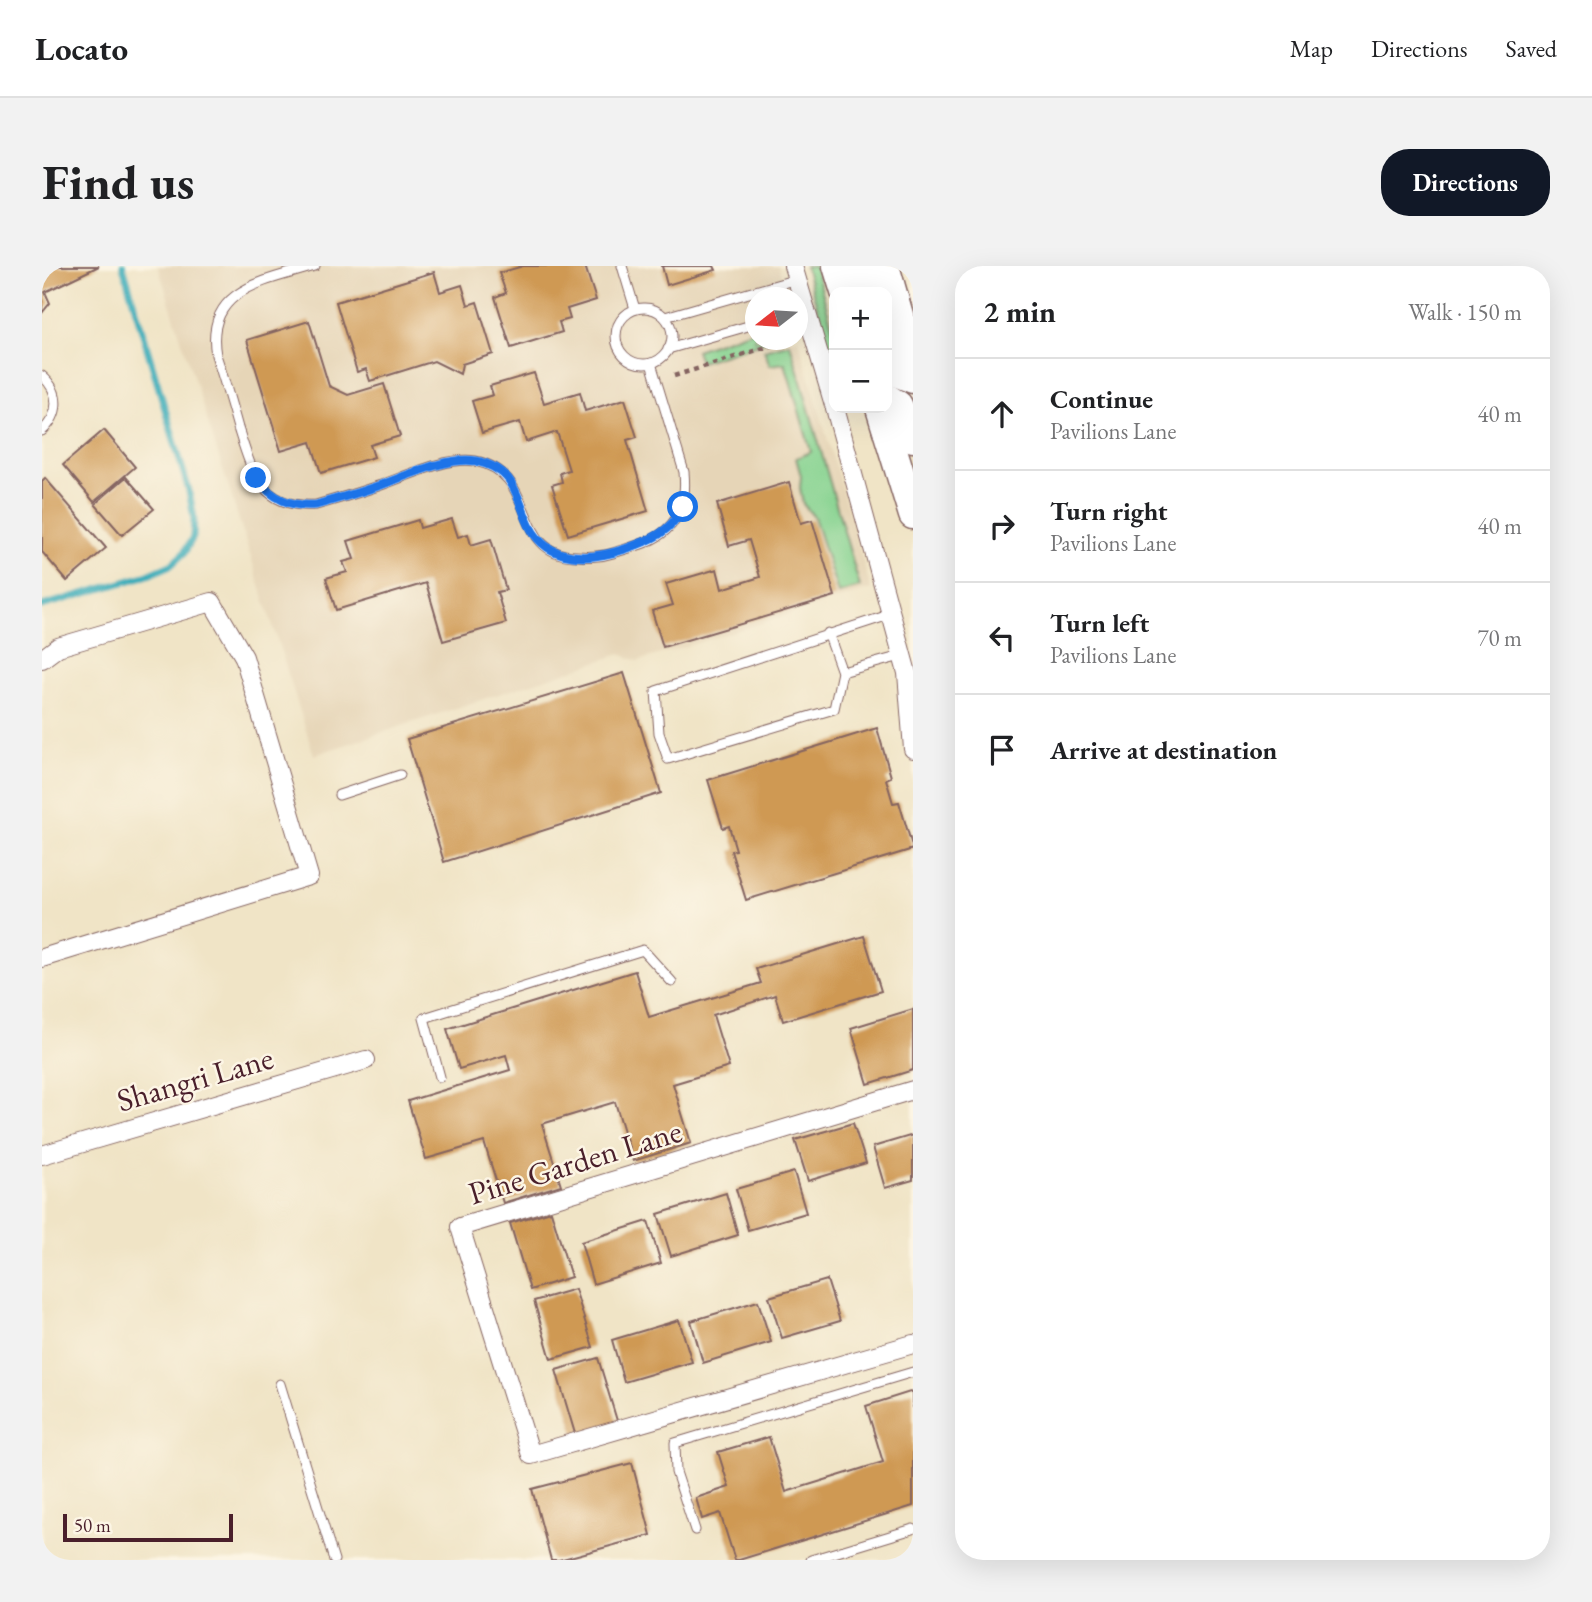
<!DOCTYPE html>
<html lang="en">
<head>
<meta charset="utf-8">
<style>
  :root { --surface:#fff; --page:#f2f2f2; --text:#202124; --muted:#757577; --line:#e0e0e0; --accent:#111827 }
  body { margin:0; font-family:"EB Garamond",serif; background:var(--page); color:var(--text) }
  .controls { position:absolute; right:21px; top:21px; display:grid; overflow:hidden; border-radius:14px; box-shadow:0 7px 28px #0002 }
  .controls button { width:63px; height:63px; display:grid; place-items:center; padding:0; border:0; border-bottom:2px solid var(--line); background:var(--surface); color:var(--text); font:35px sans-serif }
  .compass { position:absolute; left:703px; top:21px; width:63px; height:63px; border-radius:50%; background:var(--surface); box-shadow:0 7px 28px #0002; rotate:253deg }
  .scale { position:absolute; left:21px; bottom:18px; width:170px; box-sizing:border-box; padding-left:7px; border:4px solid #4a1f2b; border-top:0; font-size:19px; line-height:24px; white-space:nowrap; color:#4a1f2b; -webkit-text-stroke:5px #fcf5e5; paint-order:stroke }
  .stop { position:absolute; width:21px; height:21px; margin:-16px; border:5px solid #1a73e8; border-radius:50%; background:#fff }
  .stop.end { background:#1a73e8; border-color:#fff; box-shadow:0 2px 7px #0008 }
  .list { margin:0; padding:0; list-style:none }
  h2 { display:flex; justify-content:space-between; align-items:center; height:91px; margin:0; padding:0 28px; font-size:30px }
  h2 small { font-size:23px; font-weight:400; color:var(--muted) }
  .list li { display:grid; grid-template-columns:46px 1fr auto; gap:21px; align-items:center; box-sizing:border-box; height:112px; padding:0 28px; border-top:2px solid var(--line) }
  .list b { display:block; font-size:26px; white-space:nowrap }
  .list p { margin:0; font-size:23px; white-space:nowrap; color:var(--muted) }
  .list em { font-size:23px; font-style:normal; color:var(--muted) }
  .icon { flex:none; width:38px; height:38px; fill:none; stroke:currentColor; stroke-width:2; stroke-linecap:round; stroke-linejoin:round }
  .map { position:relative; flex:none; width:871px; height:1294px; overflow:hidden; border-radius:28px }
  header { display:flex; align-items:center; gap:42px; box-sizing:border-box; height:98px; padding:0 35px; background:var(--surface); border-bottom:2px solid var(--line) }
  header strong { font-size:33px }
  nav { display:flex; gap:38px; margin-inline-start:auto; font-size:24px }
  .intro { display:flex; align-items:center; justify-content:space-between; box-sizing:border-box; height:168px; padding:0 42px }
  h1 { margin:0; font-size:49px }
  .button { padding:18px 32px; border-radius:28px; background:var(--accent); color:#fff; font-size:24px; font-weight:700 }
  main { display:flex; gap:42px; padding:0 42px }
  aside { flex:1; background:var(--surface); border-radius:28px; box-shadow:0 7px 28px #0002 }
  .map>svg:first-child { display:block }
  .built { fill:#e6d5b7 }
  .green { fill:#87d391; stroke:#68795e; stroke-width:2 }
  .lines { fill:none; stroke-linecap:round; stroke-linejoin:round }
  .stream { stroke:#3dadba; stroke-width:7 }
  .building { fill:#cf9952 }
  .lane-casing { stroke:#846461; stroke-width:11 }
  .street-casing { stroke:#846461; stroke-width:20 }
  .primary-casing { stroke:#846461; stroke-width:31 }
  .path { stroke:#846461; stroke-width:4.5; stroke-dasharray:5 5; stroke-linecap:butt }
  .lane { stroke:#fff; stroke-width:9 }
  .street { stroke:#fff; stroke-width:18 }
  .primary { stroke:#fff; stroke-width:28 }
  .route { stroke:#1a73e8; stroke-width:9 }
  .labels { text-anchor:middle; stroke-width:5; stroke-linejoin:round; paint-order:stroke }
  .street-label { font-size:32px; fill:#4a1f2b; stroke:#fcf5e5 }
</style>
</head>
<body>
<header>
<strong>Locato</strong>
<nav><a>Map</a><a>Directions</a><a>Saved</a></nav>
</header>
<div class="intro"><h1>Find us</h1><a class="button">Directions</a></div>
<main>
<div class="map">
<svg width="871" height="1294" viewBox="0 0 871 1294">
  <rect width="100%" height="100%" fill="#fcf5e5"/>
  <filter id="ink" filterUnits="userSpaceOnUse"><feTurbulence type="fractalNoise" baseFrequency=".0143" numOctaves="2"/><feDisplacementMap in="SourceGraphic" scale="14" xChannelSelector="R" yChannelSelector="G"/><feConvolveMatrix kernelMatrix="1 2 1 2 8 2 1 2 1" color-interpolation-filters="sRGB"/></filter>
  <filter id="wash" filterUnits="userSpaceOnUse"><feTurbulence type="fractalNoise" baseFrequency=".00686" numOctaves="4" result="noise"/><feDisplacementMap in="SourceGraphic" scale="28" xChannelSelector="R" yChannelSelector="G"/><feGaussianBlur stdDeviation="1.57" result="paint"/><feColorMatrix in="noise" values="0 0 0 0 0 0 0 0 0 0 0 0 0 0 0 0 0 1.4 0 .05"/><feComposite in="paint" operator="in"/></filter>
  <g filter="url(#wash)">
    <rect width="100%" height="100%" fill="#f0e4c6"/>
    <polygon class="built" points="116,0 736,0 745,31 713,32 713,74 755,74 756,71 829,323 596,395 578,388 272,489"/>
    <g class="green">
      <polygon points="763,0 773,0 792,67 792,99"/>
      <polygon points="713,64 713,74 729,74 658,96 654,84"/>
      <polygon points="748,77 818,321 796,327 772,251 761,238 758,222 759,210 754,192 769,186 743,97 728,99 722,84"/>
    </g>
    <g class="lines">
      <polyline class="stream" points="0,340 106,309 129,299 142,287 151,271 152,252 147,225 81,0"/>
    </g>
    <g id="blocks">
      <g class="building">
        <polygon points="0,0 57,0 3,26 8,37 0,47"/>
        <polygon points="481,0 543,0 554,34 525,43 528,53 517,56 520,66 469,82 453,31 464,27 457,7"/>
        <polygon points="620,0 672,0 674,4 625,19"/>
        <polygon points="392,6 398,26 420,19 426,39 435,36 451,88 420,98 418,108 392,95 328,115 324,103 315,106 294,36"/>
        <polygon points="267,55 287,120 306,129 342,118 358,170 328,179 332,191 279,207 269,176 239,185 205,74"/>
        <polygon points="492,107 502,137 538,126 543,145 583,133 595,171 585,174 606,245 526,269 510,219 520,216 518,207 527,204 515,166 484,176 478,156 440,167 430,135 451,129 448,120"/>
        <polygon points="62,164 93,201 52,236 21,199"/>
        <polygon points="84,211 112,243 80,269 53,238"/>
        <polygon points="3,212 64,282 25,315 0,286 0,215"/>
        <polygon points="747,216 759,257 770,254 793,330 621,381 610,345 631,339 624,318 675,303 680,323 718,311 707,274 687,280 675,238"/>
        <polygon points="410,253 416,271 426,268 429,279 449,273 464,324 455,326 464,357 401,375 384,317 294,344 284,312 305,306 301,296 312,293 306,275 376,254 378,262"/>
        <polygon points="582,407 619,527 402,596 365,473"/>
        <polygon points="835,462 849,511 844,513 851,537 857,536 871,583 704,634 689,585 694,584 687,560 681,562 666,514"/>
        <polygon points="822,670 839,725 741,755 733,729 671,749 687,801 631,818 649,877 591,895 573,836 500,858 519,919 461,937 442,876 384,893 366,835 468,804 464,789 417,803 405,763 593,705 607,751 719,717 714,703"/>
        <polygon points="871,743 871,804 826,818 809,762"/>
        <polygon points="811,857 824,897 766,915 753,874"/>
        <polygon points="871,869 871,914 843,922 831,881"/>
        <polygon points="752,906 764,947 706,964 694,923"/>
        <polygon points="684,927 696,969 629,990 616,948"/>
        <polygon points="509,945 529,1011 488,1024 468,957"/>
        <polygon points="606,955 619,997 551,1018 539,976"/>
        <polygon points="785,1014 798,1055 740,1072 727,1031"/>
        <polygon points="533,1023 551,1081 509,1093 492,1035"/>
        <polygon points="716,1035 729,1076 661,1097 649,1055"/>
        <polygon points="637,1054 650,1096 582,1116 570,1074"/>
        <polygon points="556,1092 576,1158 534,1171 514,1104"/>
        <polygon points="871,1125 871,1240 697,1294 693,1294 678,1247 660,1253 654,1232 687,1221 676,1186 727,1171 744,1226 841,1196 824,1140"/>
        <polygon points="590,1197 609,1269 517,1294 509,1294 490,1223"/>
      </g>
    </g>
  </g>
  <g filter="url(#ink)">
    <use href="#blocks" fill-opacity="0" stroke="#846461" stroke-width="2"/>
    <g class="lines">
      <defs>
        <g id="lane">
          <path d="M273,0c-49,15 -111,22 -99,89 8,24 15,48 22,73 14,44 23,81 78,77 21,-6 42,-12 62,-19 27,-9 69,-30 97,-25 65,12 35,94 101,95 14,1 24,1 37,-3 18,-6 39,-10 53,-23 18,-16 20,-36 18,-58l-33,-109"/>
          <polyline points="580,0 593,43"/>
          <circle cx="602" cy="70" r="28"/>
          <polyline points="623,51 755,13"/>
          <polyline points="626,83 713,58"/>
          <path d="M0,110c19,16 18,39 0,55"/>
          <polyline points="786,367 800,406 792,443 626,493 617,467 614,425 850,348"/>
          <polyline points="800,406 859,390"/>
          <polyline points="297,529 358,509"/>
          <polyline points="398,811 382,752 601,684 630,716"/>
          <polyline points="238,1118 292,1294"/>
          <polyline points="653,1264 634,1206 633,1177 871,1106"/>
          <polyline points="769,1294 871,1263"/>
        </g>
        <g id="street">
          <polyline points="751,0 792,139"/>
          <polyline points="793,142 865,407 871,483"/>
          <polyline points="0,393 16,381 170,336 202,391 267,610 0,692"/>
          <polyline points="871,824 418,961 489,1189 871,1078"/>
          <polyline points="0,889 324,794"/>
        </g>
        <g id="primary">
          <polyline points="795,0 803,26"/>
          <polyline points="815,0 824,26"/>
          <polyline points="843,0 871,98"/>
          <polyline points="845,94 851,105 871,113"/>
          <polyline points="845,132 856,139 871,172"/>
          <polyline points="838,142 871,249"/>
        </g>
      </defs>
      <use href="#lane" class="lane-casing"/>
      <use href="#street" class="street-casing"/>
      <use href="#primary" class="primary-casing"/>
      <polyline class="path" points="632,110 747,74"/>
      <use href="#lane" class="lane"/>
      <use href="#street" class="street"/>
      <use href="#primary" class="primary"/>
    </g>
  </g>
  <g class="lines" filter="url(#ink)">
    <path class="route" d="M214,212c17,21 34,29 60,27 21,-6 42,-12 62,-19 27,-9 69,-30 98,-25 42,9 39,36 54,66 19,37 62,33 95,22 26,-9 45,-16 58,-42"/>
  </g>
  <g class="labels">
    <g class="street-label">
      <text transform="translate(153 813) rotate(-16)" y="11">Shangri Lane</text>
      <text transform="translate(533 896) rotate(-17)" y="11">Pine Garden Lane</text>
    </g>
  </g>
</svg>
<div class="controls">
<button>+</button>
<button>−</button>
</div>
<svg class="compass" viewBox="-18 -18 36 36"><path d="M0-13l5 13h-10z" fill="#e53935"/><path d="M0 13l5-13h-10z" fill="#757577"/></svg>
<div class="scale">50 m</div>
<div class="stop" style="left:641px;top:241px"></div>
<div class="stop end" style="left:214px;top:212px"></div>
</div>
<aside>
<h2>2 min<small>Walk · 150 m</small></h2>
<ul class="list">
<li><svg class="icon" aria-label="ahead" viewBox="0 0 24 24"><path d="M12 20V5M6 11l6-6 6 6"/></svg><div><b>Continue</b><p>Pavilions Lane</p></div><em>40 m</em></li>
<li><svg class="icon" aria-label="right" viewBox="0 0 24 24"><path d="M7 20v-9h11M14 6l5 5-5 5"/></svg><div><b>Turn right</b><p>Pavilions Lane</p></div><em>40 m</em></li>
<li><svg class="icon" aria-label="left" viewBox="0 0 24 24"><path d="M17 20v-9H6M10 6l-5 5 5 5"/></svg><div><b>Turn left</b><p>Pavilions Lane</p></div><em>70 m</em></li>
<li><svg class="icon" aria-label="arrive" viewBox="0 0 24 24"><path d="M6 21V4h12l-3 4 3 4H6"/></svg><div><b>Arrive at destination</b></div></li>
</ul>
</aside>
</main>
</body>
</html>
